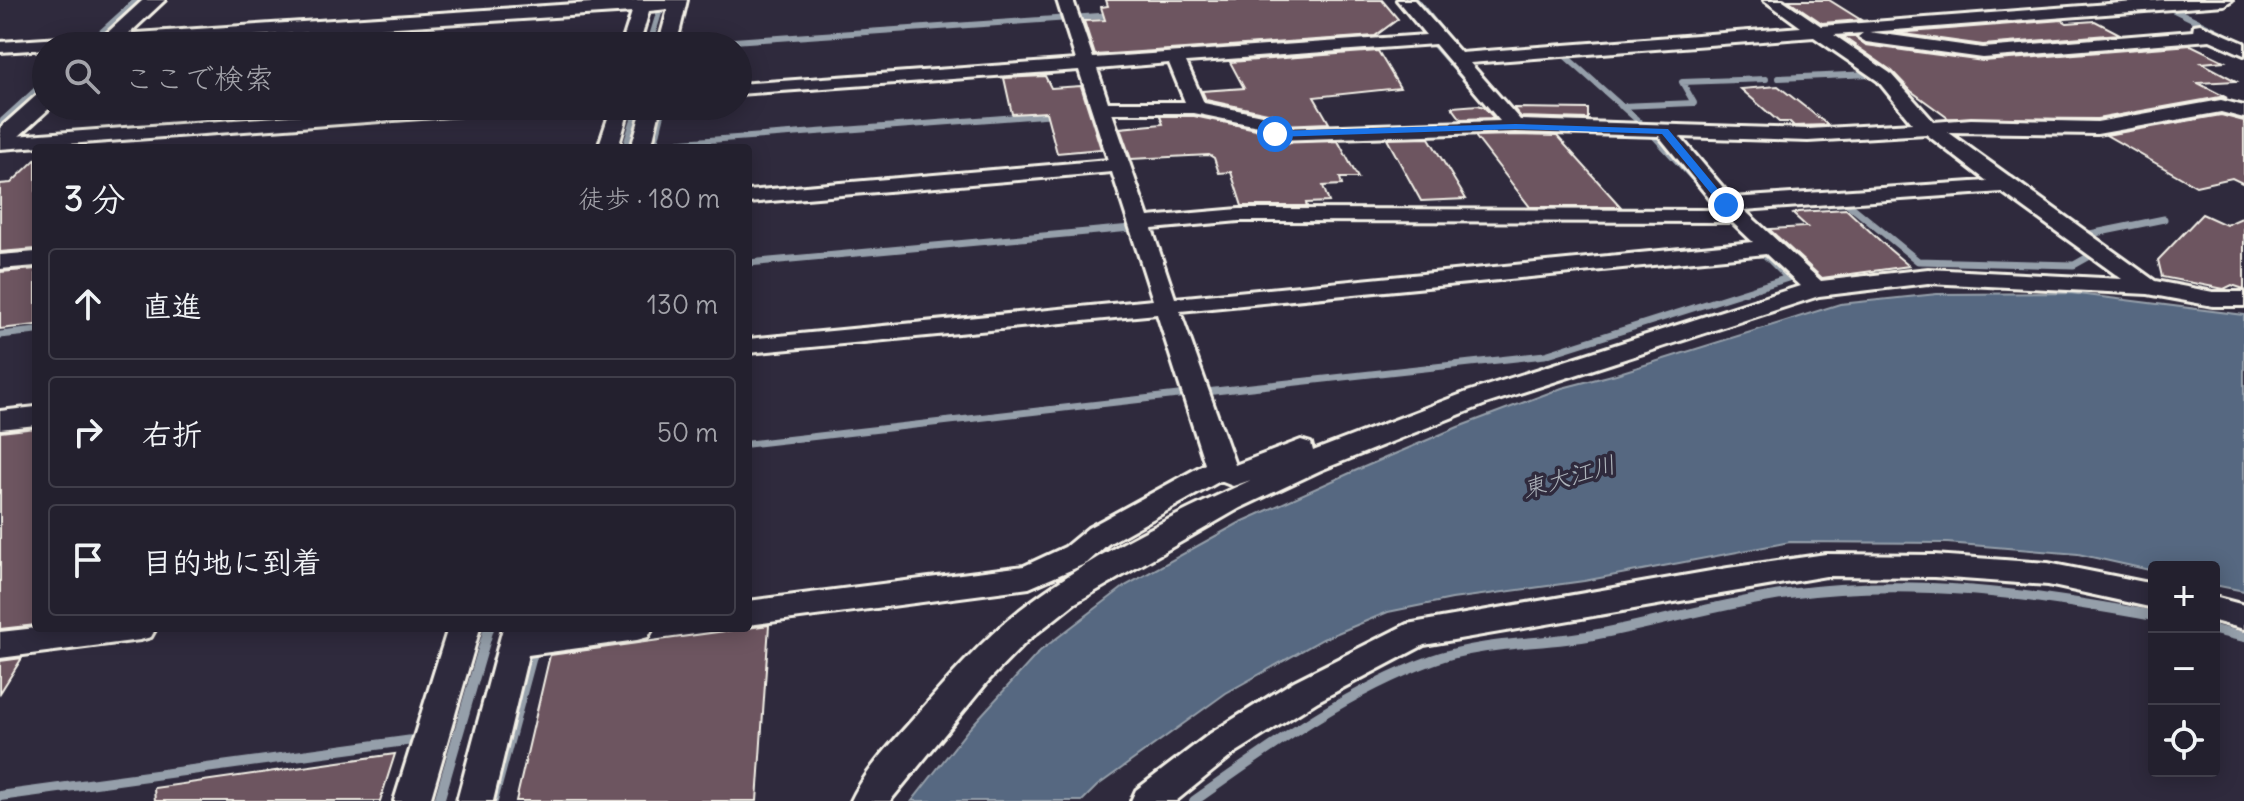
<!DOCTYPE html>
<html lang="ja">
<head>
<meta charset="utf-8">
<style>
  :root { --surface:#23202e; --page:#2b2836; --text:#f1f3f6; --muted:#a3a3aa; --line:#403e4a }
  body { margin:0; font-family:Delius,"Klee One",sans-serif; background:var(--page); color:var(--text) }
  .controls { position:absolute; right:24px; bottom:24px; display:grid; overflow:hidden; border-radius:8px; box-shadow:0 4px 20px #0003 }
  .controls button { width:72px; height:72px; display:grid; place-items:center; padding:0; border:0; border-bottom:2px solid var(--line); background:var(--surface); color:var(--text); font:40px sans-serif }
  .stop { position:absolute; width:24px; height:24px; margin:-18px; border:6px solid #1a73e8; border-radius:50%; background:#fff }
  .stop.end { background:#1a73e8; border-color:#fff; box-shadow:0 2px 8px #0008 }
  .list { margin:0; padding:0; list-style:none }
  h2 { display:flex; justify-content:space-between; align-items:center; height:104px; margin:0; padding:0 32px; font-size:34px }
  h2 small { font-size:26px; font-weight:400; color:var(--muted) }
  .list li { display:grid; grid-template-columns:52px 1fr auto; gap:24px; align-items:center; box-sizing:border-box; height:112px; margin:0 16px 16px; padding:0 16px; border:2px solid var(--line); border-radius:8px }
  .list b { display:block; font-size:30px; white-space:nowrap }
  .list em { font-size:26px; font-style:normal; color:var(--muted) }
  .icon { flex:none; width:44px; height:44px; fill:none; stroke:currentColor; stroke-width:2; stroke-linecap:round; stroke-linejoin:round }
  .map { position:relative; flex:none; width:2244px; height:801px; overflow:hidden }
  .search { position:absolute; background:var(--surface); box-shadow:0 4px 20px #0003; left:32px; top:32px; width:720px; height:88px; display:flex; align-items:center; gap:20px; box-sizing:border-box; padding:0 28px; border-radius:44px; color:var(--muted); font-size:30px }
  .panel { position:absolute; background:var(--surface); box-shadow:0 4px 20px #0003; left:32px; top:144px; width:720px; height:488px; border-radius:8px }
  .map>svg:first-child { display:block }
  .water { fill:#566881; stroke:#959faa; stroke-width:2 }
  .lines { fill:none; stroke-linecap:round; stroke-linejoin:round }
  .stream-far2 { stroke:#959faa; stroke-width:6 }
  .stream-far1 { stroke:#959faa; stroke-width:7 }
  .stream { stroke:#959faa; stroke-width:10 }
  .building { fill:#6d5560; stroke:#f4f1e8; stroke-width:2 }
  .minor-casing { stroke:#f4f1e8; stroke-width:6 }
  .tertiary-casing { stroke:#f4f1e8; stroke-width:6 }
  .minor { fill:#2f2a3d; fill-rule:evenodd }
  .tertiary { fill:#2f2a3d; fill-rule:evenodd }
  .route { fill:#1a73e8 }
  .labels { text-anchor:middle; stroke-width:7; stroke-linejoin:round; paint-order:stroke }
  .water-label { font-size:24px; font-style:italic; fill:#adb3ba; stroke:#2f2a3d }
</style>
</head>
<body>
<div class="map">
<svg width="2244" height="801" viewBox="0 0 2244 801">
  <rect width="100%" height="100%" fill="#2f2a3d"/>
  <filter id="ink" filterUnits="userSpaceOnUse"><feTurbulence type="fractalNoise" baseFrequency=".0125" numOctaves="2"/><feDisplacementMap in="SourceGraphic" scale="16" xChannelSelector="R" yChannelSelector="G"/><feConvolveMatrix kernelMatrix="1 2 1 2 8 2 1 2 1" color-interpolation-filters="sRGB"/></filter>
  <g filter="url(#ink)">
    <polygon class="water" points="2070,293 2244,315 2244,591 2214,585 2214,567 2154,567 2154,571 2078,554 1947,543 1790,542 1584,581 1452,599 1388,612 1323,639 1226,693 1097,786 1082,801 912,801 967,731 1040,651 1125,586 1239,523 1350,473 1458,427 1562,388 1616,374 1840,304 1937,294"/>
    <g class="lines">
      <g class="stream-far2">
        <polyline points="1416,0 1457,50"/>
        <polyline points="2168,7 2244,44"/>
        <polyline points="94,39 137,0"/>
        <polyline points="1426,43 1432,42 1467,82"/>
        <polyline points="676,45 1114,15"/>
        <polyline points="649,46 663,0"/>
        <polyline points="1556,55 1563,54 1644,126"/>
        <polyline points="1779,78 1871,74"/>
        <polyline points="1621,106 1694,103 1682,82 1766,79"/>
        <polyline points="0,123 46,81"/>
        <polyline points="1653,135 1700,186"/>
        <polyline points="655,144 1056,114"/>
        <polyline points="654,147 664,106"/>
        <polyline points="625,148 638,106"/>
      </g>
      <g class="stream-far1">
        <polyline points="1825,204 1847,203 1918,261 2074,265 2090,256 2079,247"/>
        <polyline points="2085,235 2164,219"/>
        <polyline points="0,254 36,251"/>
        <polyline points="748,263 1131,228"/>
        <polyline points="0,335 36,331"/>
        <polyline points="1206,392 1545,355 1788,278 1763,253"/>
        <polyline points="748,444 1187,394"/>
      </g>
      <g class="stream">
        <polyline points="2214,630 2244,637"/>
        <polyline points="0,796 420,739"/>
        <polyline points="439,801 489,628"/>
        <polyline points="493,801 534,649"/>
        <path d="M1194,801c75,-53 151,-109 238,-141 52,-19 108,-15 161,-25 65,-12 129,-32 195,-41 123,-17 245,0 366,22"/>
      </g>
    </g>
    <g class="building">
      <polygon points="1106,0 1382,0 1398,19 1375,36 1095,55 1084,21 1105,20 1101,7 1108,6"/>
      <polygon points="1788,0 1829,0 1861,20 1822,23"/>
      <polygon points="2062,20 2067,23 2095,21 2120,34 1983,45 1897,33"/>
      <polygon points="1843,37 1855,37 1866,45 1983,61 2191,45 2224,61 2202,63 2236,81 2198,83 2227,98 2220,97 2097,119 1948,118 1911,91 1892,71"/>
      <polygon points="1378,51 1400,88 1314,97 1329,123 1281,125 1272,114 1206,100 1202,91 1244,88 1230,62"/>
      <polygon points="1045,76 1051,88 1081,86 1101,149 1057,153 1046,112 1012,114 1004,78"/>
      <polygon points="1778,86 1828,125 1794,126 1790,122 1779,122 1741,89"/>
      <polygon points="1478,105 1484,107 1494,118 1461,119 1452,107"/>
      <polygon points="1513,108 1588,109 1588,119 1521,117"/>
      <polygon points="2221,115 2244,121 2244,184 2232,178 2196,186 2106,135"/>
      <polygon points="1160,116 1194,116 1256,129 1266,140 1274,143 1338,141 1358,178 1340,178 1342,185 1323,186 1329,202 1306,203 1307,206 1242,206 1231,172 1219,173 1214,158 1209,155 1131,159 1120,128 1163,124"/>
      <polygon points="1515,135 1557,136 1621,207 1530,207 1475,136"/>
      <polygon points="1429,138 1466,199 1421,201 1387,139"/>
      <polygon points="36,159 36,249 0,252 0,184 11,183"/>
      <polygon points="1846,209 1889,249 1909,266 1822,278 1769,229 1807,227 1793,214 1798,212"/>
      <polygon points="2202,214 2226,225 2244,217 2244,289 2232,285 2224,289 2162,277 2158,260"/>
      <polygon points="36,269 36,325 0,329 0,272"/>
      <polygon points="36,428 36,625 0,629 0,432"/>
      <polygon points="769,625 757,801 516,801 550,655"/>
      <polygon points="22,658 0,693 0,661"/>
      <polygon points="395,754 380,801 155,801 154,788"/>
    </g>
    <g class="lines">
      <defs>
        <g id="minor">
          <polygon points="636,0 687,0 676,46 658,46 668,9 649,11 639,46 621,46 632,12 96,46 46,46 46,49 0,52 0,42"/>
          <path d="M1057,0h16l20,58 333,-23 -29,-35h17l47,53 340,-26 -37,-27h19l38,26 340,-26h71l-8,5 -355,27 114,16 210,-17 1,-6 6,-1 44,19v12l-34,-15 -227,18 -117,-16 -8,-5 5,-4 -29,2 56,38 44,49 37,-3 126,3 124,-22 23,6v12l-23,-6 -124,22 -149,-2 207,149 58,11h31v14h-31l-65,-12 -220,-11 -109,13 -333,108 -165,66 -81,38 -165,95 -48,38 -38,39 -99,121h-39c14,-30 41,-58 63,-83 33,-38 67,-77 107,-109 68,-53 152,-93 230,-129l-18,6 -13,-5 -112,63 -21,19 -58,25 -281,37v-24l276,-35 41,-19 23,-19 117,-64 -48,-150 -409,39v-14l405,-39 -41,-128 -364,31v-12l360,-31 -29,-90 -341,24v-10l338,-24zM1814,37l64,44 34,42 -104,6 -288,-9 -50,-57zM1435,44l65,77 -220,7 -9,-11 -67,-14 -18,-41zM1169,63l16,39h-77l-11,-33zM1112,113h82l64,13 10,12 7,2 240,-8 144,4 60,74 -480,-1 -91,8zM1926,134l61,47 -255,17 -52,-61 128,4zM2002,192l120,87 -194,-10 -107,12 -77,-71zM1239,221l493,1 21,20 -578,56 -23,-69zM1766,254l34,32 -333,106 -154,59 -2,-8 -10,-3 -66,25 -55,-154z"/>
          <polygon points="427,106 512,106 503,112 0,149 0,137"/>
          <polygon points="612,106 630,106 618,148 598,148"/>
          <polygon points="643,106 661,106 651,148 631,148"/>
          <polygon points="36,252 36,266 0,269 0,255"/>
          <polygon points="36,407 36,425 0,429 0,411"/>
          <polygon points="1826,554 1934,555 2048,563 2154,584 2154,608 2048,585 1934,577 1826,576 1424,645 1318,701 1235,753 1176,801 1131,801 1136,790 1211,733 1294,681 1407,624 1728,568"/>
          <polygon points="2214,597 2244,605 2244,629 2214,621"/>
          <polygon points="36,628 156,628 151,637 140,640 0,658 0,632"/>
          <polygon points="448,628 480,628 430,801 394,801"/>
          <polygon points="503,628 653,628 648,637 637,640 528,655 493,801 457,801"/>
        </g>
        <g id="tertiary">
          <polygon points="143,0 165,0 116,46 93,46"/>
          <polygon points="46,92 46,106 52,106 8,146 0,148 0,128 38,94"/>
        </g>
      </defs>
      <use href="#minor" class="minor-casing"/>
      <use href="#tertiary" class="tertiary-casing"/>
      <use href="#minor" class="minor"/>
      <use href="#tertiary" class="tertiary"/>
    </g>
  </g>
  <polygon class="route" points="1515,124 1668,129 1731,205 1722,207 1662,134 1515,129 1275,137 1270,134 1275,131"/>
  <g class="labels">
    <g class="water-label">
      <text transform="translate(1569 477) rotate(-16)" y="8">東大江川</text>
    </g>
  </g>
</svg>
<div class="controls">
<button>+</button>
<button>−</button>
<button><svg class="icon" aria-label="locate" viewBox="0 0 24 24"><circle cx="12" cy="12" r="6"/><path d="M12 2v4M12 18v4M2 12h4M18 12h4"/></svg></button>
</div>
<div class="stop" style="left:1275px;top:134px"></div>
<div class="stop end" style="left:1726px;top:205px"></div>
<div class="search"><svg class="icon" aria-label="search" viewBox="0 0 24 24"><circle cx="10" cy="10" r="6"/><path d="M15 15l6 6"/></svg>ここで検索</div>
<section class="panel">
<h2>3 分<small>徒歩 · 180 m</small></h2>
<ul class="list">
<li><svg class="icon" aria-label="ahead" viewBox="0 0 24 24"><path d="M12 20V5M6 11l6-6 6 6"/></svg><div><b>直進</b></div><em>130 m</em></li>
<li><svg class="icon" aria-label="right" viewBox="0 0 24 24"><path d="M7 20v-9h11M14 6l5 5-5 5"/></svg><div><b>右折</b></div><em>50 m</em></li>
<li><svg class="icon" aria-label="arrive" viewBox="0 0 24 24"><path d="M6 21V4h12l-3 4 3 4H6"/></svg><div><b>目的地に到着</b></div></li>
</ul>
</section>
</div>
</body>
</html>
